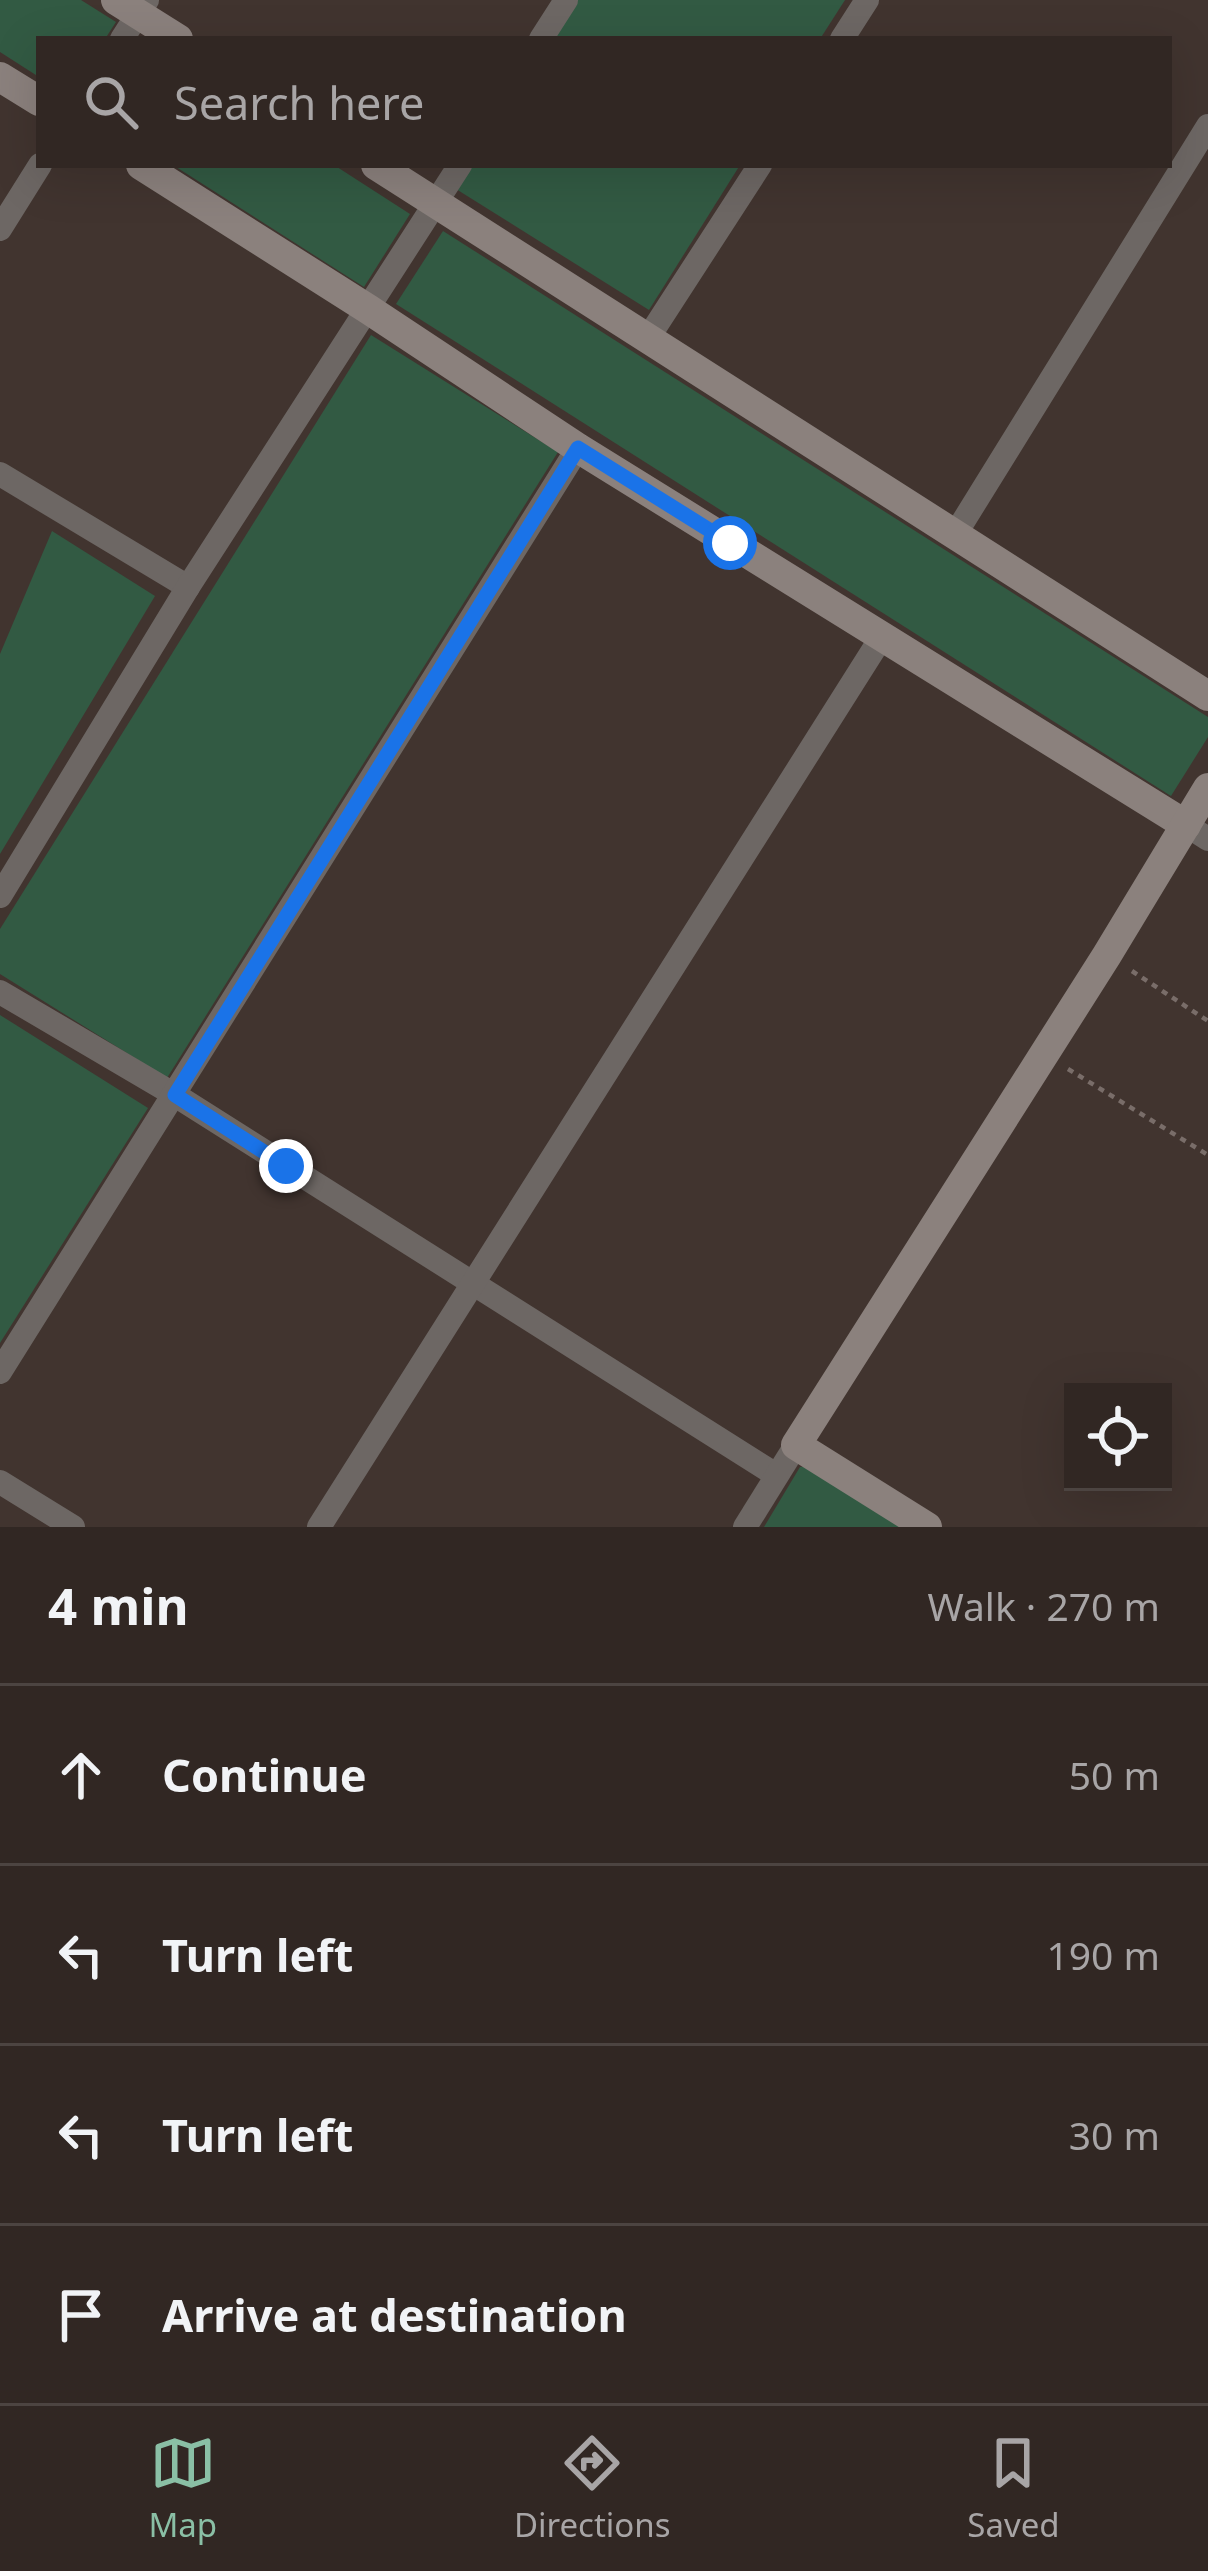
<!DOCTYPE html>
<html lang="en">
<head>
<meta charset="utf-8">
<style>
  :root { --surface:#312723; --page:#392f2b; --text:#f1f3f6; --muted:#a8a5a6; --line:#4c4441; --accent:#8abfa5 }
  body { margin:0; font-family:"Noto Sans",sans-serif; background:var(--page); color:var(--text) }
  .controls { position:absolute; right:36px; bottom:36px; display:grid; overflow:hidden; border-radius:0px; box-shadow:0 12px 48px #0002 }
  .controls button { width:108px; height:108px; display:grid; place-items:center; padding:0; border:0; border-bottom:3px solid var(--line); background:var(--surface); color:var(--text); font:60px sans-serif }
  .stop { position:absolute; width:36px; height:36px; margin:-27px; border:9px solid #1a73e8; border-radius:50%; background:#fff }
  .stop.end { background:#1a73e8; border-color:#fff; box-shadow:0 3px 12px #0008 }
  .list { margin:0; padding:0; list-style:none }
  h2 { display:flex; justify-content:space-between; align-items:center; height:156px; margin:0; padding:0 48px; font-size:51px }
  h2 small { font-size:39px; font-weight:400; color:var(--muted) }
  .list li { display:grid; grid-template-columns:78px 1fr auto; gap:36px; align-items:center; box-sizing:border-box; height:180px; padding:0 48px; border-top:3px solid var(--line) }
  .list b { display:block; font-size:45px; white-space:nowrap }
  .list em { font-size:39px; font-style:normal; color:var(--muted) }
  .icon { flex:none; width:66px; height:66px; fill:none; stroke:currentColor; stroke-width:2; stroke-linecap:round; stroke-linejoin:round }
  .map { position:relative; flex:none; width:1208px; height:1527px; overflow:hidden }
  .search { position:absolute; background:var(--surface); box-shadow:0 12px 48px #0002; left:36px; right:36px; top:36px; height:132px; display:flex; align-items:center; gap:30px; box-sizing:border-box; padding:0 42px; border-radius:0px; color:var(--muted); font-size:45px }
  .sheet { height:876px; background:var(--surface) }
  nav { display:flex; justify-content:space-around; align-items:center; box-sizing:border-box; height:168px; border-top:3px solid var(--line); background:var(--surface); font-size:33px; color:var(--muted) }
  nav a { display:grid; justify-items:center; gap:6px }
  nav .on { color:var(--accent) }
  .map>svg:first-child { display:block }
  .green { fill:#325a43 }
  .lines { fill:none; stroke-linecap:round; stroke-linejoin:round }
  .path { stroke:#796d69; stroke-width:4.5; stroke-dasharray:6 6; stroke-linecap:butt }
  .minor { stroke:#6d6764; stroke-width:24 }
  .secondary { stroke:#8b817d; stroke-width:30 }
  .route { stroke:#1a73e8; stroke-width:15 }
</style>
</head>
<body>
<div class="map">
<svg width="1208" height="1527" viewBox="0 0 1208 1527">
  <rect width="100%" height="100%" fill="#41342f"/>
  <g class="green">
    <polygon points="0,0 81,0 116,22 105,39 39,39 39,77 0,52"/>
    <polygon points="576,0 845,0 820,39 551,39"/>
    <polygon points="173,165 334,165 410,214 364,287"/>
    <polygon points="472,165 740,165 649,310 456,189"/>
    <polygon points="443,231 1208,717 1208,737 1171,796 396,304"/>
    <polygon points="371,335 558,452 167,1078 0,974 0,929"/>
    <polygon points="52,531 155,596 0,854 0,654"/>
    <polygon points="0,1015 148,1108 0,1343"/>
    <polygon points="819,1465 911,1527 764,1527 800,1467"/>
  </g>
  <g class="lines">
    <g class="path">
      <polyline points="1132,971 1208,1021"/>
      <polyline points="1068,1069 1208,1155"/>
    </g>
    <g class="minor">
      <polyline points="122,39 147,0"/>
      <polyline points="541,39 566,0"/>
      <polyline points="842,39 867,0"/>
      <polyline points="0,229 40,165"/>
      <polyline points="648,338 760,165"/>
      <polyline points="0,474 188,587"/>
      <polyline points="956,533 1208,126"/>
      <polyline points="1186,825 1208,839"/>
      <polyline points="0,896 188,587 460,165"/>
      <polyline points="0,992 175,1095 776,1475"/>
      <polyline points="0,1372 578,448"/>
      <polyline points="0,1482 73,1527"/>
      <polyline points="319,1527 881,638"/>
      <polyline points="745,1527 796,1445"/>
    </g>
    <g class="secondary">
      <polyline points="116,0 178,39"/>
      <polyline points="0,77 39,101"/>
      <polyline points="141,165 368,309 578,448 1186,825"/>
      <polyline points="376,165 1208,696"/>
      <polyline points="927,1527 796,1445 1107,955 1208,788"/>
    </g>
  </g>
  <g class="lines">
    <polyline class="route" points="286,1166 175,1095 578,448 730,543"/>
  </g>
</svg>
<div class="controls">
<button><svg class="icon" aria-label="locate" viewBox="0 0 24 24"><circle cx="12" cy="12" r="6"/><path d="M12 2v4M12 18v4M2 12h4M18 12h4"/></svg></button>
</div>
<div class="stop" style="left:730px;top:543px"></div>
<div class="stop end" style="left:286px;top:1166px"></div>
<div class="search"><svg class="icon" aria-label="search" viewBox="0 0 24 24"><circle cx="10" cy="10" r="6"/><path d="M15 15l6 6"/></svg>Search here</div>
</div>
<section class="sheet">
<h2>4 min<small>Walk · 270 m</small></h2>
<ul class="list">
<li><svg class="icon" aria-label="ahead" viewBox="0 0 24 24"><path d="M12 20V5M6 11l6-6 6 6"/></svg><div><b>Continue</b></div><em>50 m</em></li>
<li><svg class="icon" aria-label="left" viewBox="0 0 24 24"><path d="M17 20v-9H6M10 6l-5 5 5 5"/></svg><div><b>Turn left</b></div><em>190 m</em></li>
<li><svg class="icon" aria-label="left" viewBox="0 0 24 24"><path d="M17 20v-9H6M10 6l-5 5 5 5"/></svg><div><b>Turn left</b></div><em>30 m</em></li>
<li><svg class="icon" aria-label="arrive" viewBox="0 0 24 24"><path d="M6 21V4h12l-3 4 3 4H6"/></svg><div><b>Arrive at destination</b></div></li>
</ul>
</section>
<nav>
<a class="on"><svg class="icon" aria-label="map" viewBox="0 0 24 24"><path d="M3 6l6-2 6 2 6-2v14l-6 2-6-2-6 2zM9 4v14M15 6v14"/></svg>Map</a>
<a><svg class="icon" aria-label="directions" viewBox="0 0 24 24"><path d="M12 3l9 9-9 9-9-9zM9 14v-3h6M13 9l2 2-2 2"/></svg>Directions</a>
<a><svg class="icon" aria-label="saved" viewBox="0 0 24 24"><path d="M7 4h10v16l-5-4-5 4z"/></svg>Saved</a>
</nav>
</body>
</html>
